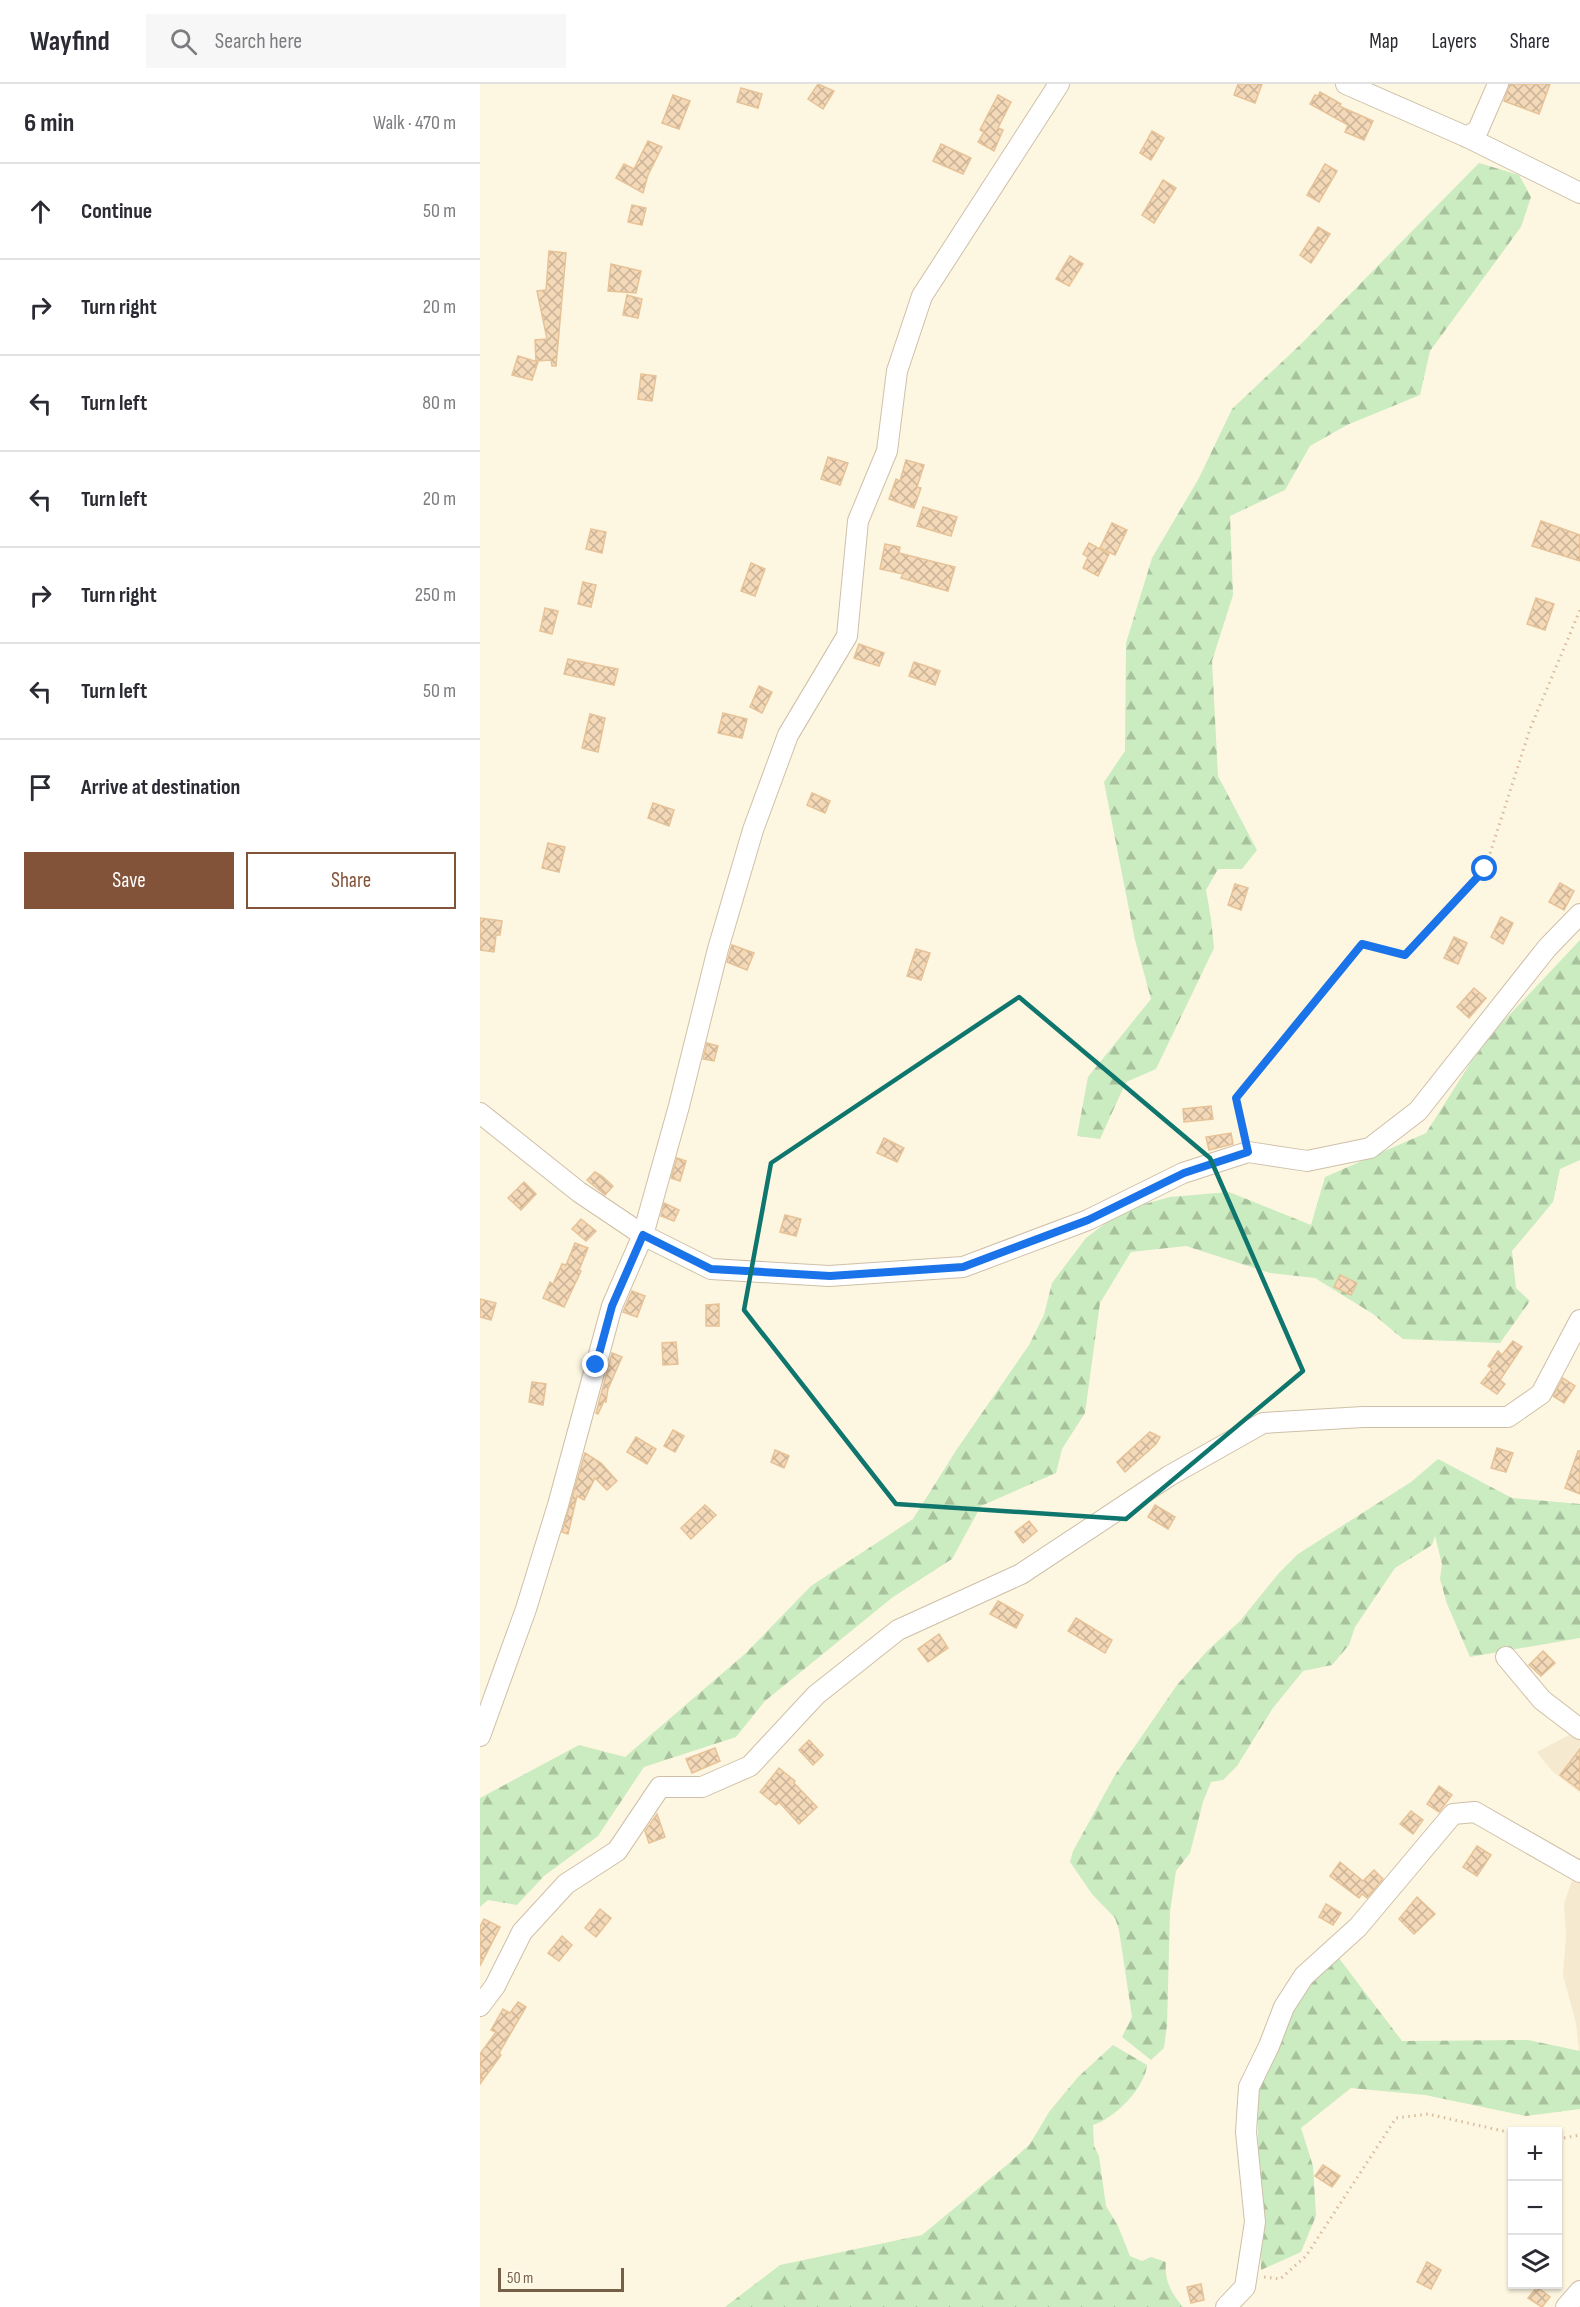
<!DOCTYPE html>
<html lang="en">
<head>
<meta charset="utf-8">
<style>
  :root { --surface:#fff; --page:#f7f7f7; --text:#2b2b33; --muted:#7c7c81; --line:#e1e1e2; --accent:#825239 }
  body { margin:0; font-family:"Sofia Sans Condensed",sans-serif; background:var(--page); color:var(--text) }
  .controls { position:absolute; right:18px; bottom:18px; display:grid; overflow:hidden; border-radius:0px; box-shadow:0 2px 4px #0004 }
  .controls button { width:54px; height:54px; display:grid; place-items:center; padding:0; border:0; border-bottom:2px solid var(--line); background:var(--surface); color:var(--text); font:30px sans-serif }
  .scale { position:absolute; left:18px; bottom:15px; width:126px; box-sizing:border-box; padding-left:6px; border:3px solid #765f47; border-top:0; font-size:16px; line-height:21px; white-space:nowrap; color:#765f47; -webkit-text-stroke:4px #fffae9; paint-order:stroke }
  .stop { position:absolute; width:18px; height:18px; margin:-14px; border:4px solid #1a73e8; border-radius:50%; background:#fff }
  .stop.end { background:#1a73e8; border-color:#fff; box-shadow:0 2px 6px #0008 }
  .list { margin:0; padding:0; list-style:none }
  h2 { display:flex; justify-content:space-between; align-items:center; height:78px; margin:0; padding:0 24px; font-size:26px }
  h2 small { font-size:20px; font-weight:400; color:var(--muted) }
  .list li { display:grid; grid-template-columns:39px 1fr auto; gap:18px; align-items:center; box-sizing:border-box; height:96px; padding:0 24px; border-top:2px solid var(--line) }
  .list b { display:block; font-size:22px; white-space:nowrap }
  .list em { font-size:20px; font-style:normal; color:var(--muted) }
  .actions { display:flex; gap:12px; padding:18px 24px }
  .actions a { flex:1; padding:14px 0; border:2px solid var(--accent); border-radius:0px; text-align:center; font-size:21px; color:var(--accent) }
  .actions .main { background:var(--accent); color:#fff }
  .icon { flex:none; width:33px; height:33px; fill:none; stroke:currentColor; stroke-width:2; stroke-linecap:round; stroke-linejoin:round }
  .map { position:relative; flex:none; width:1100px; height:2223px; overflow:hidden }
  header { display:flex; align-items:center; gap:36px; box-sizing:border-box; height:84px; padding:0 30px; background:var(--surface); border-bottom:2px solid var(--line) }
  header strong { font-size:28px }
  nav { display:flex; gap:33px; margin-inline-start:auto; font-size:21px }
  .search { width:420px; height:54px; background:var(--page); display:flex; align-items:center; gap:15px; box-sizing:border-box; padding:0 21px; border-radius:0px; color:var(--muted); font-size:22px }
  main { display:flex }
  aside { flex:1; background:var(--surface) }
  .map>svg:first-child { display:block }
  .residential { fill:#f5ead0 }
  .forest { fill:url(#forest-firs) }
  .building { fill:url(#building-cross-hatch); stroke:#e7c297; stroke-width:1.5 }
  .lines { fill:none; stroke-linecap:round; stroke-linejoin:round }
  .minor-casing { stroke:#cfbfa8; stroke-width:22 }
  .path { stroke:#d9bc9b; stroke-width:3; stroke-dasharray:1.5 4.5; stroke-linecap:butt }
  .minor { stroke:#fff; stroke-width:20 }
  .route { stroke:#1a73e8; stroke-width:8 }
  .marked { fill:none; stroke:#0f766e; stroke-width:4.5; stroke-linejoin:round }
</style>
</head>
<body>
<header>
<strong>Wayfind</strong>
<div class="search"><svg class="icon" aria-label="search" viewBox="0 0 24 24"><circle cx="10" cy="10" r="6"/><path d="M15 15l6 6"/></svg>Search here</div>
<nav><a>Map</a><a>Layers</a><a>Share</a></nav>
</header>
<main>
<aside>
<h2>6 min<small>Walk · 470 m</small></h2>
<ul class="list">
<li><svg class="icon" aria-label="ahead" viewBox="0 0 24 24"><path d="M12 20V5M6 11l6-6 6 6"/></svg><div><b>Continue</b></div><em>50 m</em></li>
<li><svg class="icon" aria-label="right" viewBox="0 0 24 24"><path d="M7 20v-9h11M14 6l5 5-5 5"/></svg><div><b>Turn right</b></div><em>20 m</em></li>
<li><svg class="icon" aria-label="left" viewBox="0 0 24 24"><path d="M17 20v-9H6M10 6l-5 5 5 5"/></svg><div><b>Turn left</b></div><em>80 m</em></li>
<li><svg class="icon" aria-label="left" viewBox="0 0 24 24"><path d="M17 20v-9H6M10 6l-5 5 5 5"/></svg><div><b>Turn left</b></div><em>20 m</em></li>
<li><svg class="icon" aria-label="right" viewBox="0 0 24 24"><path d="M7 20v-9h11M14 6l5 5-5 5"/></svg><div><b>Turn right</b></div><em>250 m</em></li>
<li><svg class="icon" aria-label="left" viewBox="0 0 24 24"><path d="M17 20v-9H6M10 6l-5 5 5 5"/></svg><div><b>Turn left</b></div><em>50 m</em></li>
<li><svg class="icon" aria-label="arrive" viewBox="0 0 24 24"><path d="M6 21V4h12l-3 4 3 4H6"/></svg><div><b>Arrive at destination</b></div></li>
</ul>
<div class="actions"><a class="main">Save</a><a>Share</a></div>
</aside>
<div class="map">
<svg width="1100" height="2223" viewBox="0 0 1100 2223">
  <defs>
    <pattern id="forest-firs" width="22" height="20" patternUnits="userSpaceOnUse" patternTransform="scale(1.5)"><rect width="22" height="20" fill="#cbebc0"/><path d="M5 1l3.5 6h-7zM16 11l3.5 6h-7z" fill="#a9c29e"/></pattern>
    <pattern id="building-cross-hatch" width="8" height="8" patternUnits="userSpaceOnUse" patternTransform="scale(1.5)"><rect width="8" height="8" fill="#f4d9b8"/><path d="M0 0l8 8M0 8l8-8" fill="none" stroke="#cab397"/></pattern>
  </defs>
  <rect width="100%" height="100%" fill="#fdf7e2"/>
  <g class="residential">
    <polygon points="1100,1645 1100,1709 1072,1687 1057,1668"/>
    <polygon points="1100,1772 1100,1967 1099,1967 1096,1939 1083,1891 1086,1851 1084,1820"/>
  </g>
  <g class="forest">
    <polygon points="999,79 1039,91 1051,113 1041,143 950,267 940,311 867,341 830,362 805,406 750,432 753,511 732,577 738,692 777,766 762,785 738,785 726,806 731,835 734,864 676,985 646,998 620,1055 597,1052 608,993 671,915 655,856 624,698 645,667 646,559 672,474 719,394 752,325 821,260"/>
    <polygon points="1100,856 1100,1076 1080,1085 1073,1118 1032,1167 1036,1204 1050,1217 1020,1259 923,1255 893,1230 835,1194 790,1189 706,1162 651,1168 620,1219 605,1329 582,1365 576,1389 501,1422 472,1475 413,1513 285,1617 256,1653 164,1683 118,1752 64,1792 37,1821 8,1816 0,1823 0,1714 99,1661 145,1673 266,1569 331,1502 433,1435 477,1365 549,1261 564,1231 572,1199 606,1154 643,1126 690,1113 749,1108 831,1141 845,1093 946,1049 991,978 1018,943"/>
    <polygon points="958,1375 1032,1414 1100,1420 1100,1554 990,1573 967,1520 960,1495 962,1480 955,1452 952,1461 915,1484 875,1543 869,1561 852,1581 823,1587 793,1624 757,1682 743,1696 731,1698 723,1718 710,1769 696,1787 690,1828 687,1941 684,1964 671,1976 642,1953 652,1933 639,1846 635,1834 612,1810 590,1778 593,1767 635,1691 697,1601 728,1566 760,1537 799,1489 818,1470 931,1398"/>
    <polygon points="858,1873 922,1957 1048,1956 1100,1967 1100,2025 1046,2032 945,2011 871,2004 821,2044 833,2082 836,2132 821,2168 781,2186 777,2005 810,1928 835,1894"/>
    <path d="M633,1961l34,20c-2,23 -33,54 -54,60l1,21 5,10 7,50 12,20 12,30 12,5 9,-4 15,5c-2,18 5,31 17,45h-458l55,-42 142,-30 86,-71 22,-20 19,-32 29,-35z"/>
  </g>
  <g class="building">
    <polygon points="338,0 354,7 343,25 328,15"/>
    <polygon points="758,0 782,0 775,19 754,11"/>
    <polygon points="1030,0 1070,0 1059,30 1024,17"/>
    <polygon points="261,4 282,10 278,24 257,18"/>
    <polygon points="840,8 861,20 859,22 893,37 884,56 865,48 868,41 830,20 835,11 838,12"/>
    <polygon points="193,11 210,17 199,45 182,39"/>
    <polygon points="518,11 531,18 518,44 523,46 514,67 498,58 504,48 500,46"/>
    <polygon points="672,47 684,54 671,76 660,69"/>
    <polygon points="168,57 182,63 168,91 163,109 136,94 144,80 154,85"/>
    <polygon points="461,60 491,74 483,90 453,77"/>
    <polygon points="845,80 857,87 839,118 827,111"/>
    <polygon points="683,96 696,104 674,139 662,131"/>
    <polygon points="152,121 166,124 162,141 148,138"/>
    <polygon points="838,143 850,150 831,179 820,171"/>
    <polygon points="69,167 86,169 76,282 72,282 71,276 56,277 55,256 67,255 57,207 66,206"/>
    <polygon points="590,172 603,180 589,202 576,195"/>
    <polygon points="131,180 161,187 156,209 128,207"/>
    <polygon points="147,211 162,215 158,234 143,231"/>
    <polygon points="38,272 58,278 52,296 32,291"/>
    <polygon points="161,290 176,292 172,317 158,315"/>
    <polygon points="348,373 368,379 360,401 341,395"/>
    <polygon points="426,376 444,381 437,403 441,404 434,424 409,415 416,395 420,397"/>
    <polygon points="443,423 477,433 471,452 437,442"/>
    <polygon points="1061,437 1100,451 1100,477 1052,462"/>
    <polygon points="632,439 647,446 635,471 620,464"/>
    <polygon points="111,445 126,448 122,469 106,465"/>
    <polygon points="609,459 629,470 618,492 603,484 608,473 603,470"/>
    <polygon points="405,460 420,463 419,469 475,483 468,507 421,494 423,490 400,485"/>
    <polygon points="271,479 285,485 275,512 261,507"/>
    <polygon points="103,498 116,501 111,523 98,520"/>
    <polygon points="1056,514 1074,520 1065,546 1047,540"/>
    <polygon points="65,524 78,527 72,550 60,547"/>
    <polygon points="379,560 404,569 399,582 374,574"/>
    <polygon points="88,575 138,585 134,601 84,590"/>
    <polygon points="434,578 460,587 455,601 429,592"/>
    <polygon points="279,602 292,608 282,629 270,623"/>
    <polygon points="243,629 267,635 262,654 238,649"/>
    <polygon points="110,630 125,634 118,668 102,664"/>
    <polygon points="332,709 350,717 345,729 327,721"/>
    <polygon points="173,719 194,726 189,742 168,734"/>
    <polygon points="68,759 85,763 79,788 62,784"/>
    <polygon points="1080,799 1094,807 1084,826 1069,818"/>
    <polygon points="755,800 768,804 761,826 748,821"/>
    <polygon points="1021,833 1033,839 1023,860 1011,853"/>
    <polygon points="0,834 22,837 20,851 16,851 14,868 0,866"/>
    <polygon points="974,853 987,859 978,880 964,874"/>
    <polygon points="252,861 274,869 267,886 247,878"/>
    <polygon points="436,865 450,869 441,896 427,892"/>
    <polygon points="994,904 1006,914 989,934 977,923"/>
    <polygon points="227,959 238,962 234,977 223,975"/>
    <polygon points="731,1022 733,1035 704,1038 703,1025"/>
    <polygon points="751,1049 753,1060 729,1066 726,1053"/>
    <polygon points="404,1054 424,1064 417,1078 397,1069"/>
    <polygon points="197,1074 206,1077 200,1097 191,1094"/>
    <polygon points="115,1088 122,1092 133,1102 125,1111 107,1096"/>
    <polygon points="44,1098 56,1110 41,1126 28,1114"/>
    <polygon points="184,1119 199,1126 194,1137 181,1132"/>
    <polygon points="305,1131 321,1135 316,1152 300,1148"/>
    <polygon points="101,1135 116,1147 106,1157 92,1145"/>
    <polygon points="95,1159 108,1164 99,1186 101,1187 84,1223 63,1214 70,1198 73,1200 82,1180 86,1181"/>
    <polygon points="860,1191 877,1199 871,1211 854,1203"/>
    <polygon points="152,1207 165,1212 157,1233 143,1228"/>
    <polygon points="0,1215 16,1219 11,1236 0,1233"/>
    <polygon points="239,1220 239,1242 226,1242 226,1221"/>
    <polygon points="1033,1257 1042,1263 1020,1296 1025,1300 1017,1310 1001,1299 1012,1285 1008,1282 1018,1267 1022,1271"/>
    <polygon points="196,1258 198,1280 183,1281 182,1259"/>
    <polygon points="132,1269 142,1273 128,1305 126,1318 124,1317 118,1330 116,1329"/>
    <polygon points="1083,1294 1095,1302 1084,1319 1073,1312"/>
    <polygon points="52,1298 66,1300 63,1321 49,1318"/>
    <polygon points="193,1346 204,1352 195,1368 184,1362"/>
    <polygon points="670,1348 680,1353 676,1360 645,1388 637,1378"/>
    <polygon points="156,1353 176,1365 167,1380 147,1368"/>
    <polygon points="1017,1364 1033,1369 1026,1388 1011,1384"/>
    <polygon points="295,1366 309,1372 304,1384 291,1378"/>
    <polygon points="1098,1367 1100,1367 1100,1410 1085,1404"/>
    <polygon points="105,1369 121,1379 137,1397 127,1406 115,1394 104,1416 97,1412 88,1450 82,1448"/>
    <polygon points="225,1421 236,1431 211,1455 201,1444"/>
    <polygon points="675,1421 695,1433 688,1445 668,1433"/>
    <polygon points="549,1437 557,1447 543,1459 535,1448"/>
    <polygon points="518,1517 543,1531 536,1544 510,1530"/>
    <polygon points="596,1534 632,1556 625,1569 588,1547"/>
    <polygon points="459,1550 468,1564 448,1578 438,1565"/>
    <polygon points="1063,1567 1075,1579 1061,1592 1049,1581"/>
    <polygon points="329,1656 343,1671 333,1681 319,1666"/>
    <polygon points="235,1664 240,1677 212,1689 206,1675"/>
    <polygon points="1100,1665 1100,1706 1080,1691"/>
    <polygon points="299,1684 315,1697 314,1699 337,1723 319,1740 299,1718 296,1721 280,1708"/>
    <polygon points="959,1702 972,1711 959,1728 947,1720"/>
    <polygon points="931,1727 943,1736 933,1750 920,1740"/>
    <polygon points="177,1730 185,1753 169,1759 165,1747"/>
    <polygon points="997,1762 1011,1771 997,1792 983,1783"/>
    <polygon points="860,1778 883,1797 894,1786 903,1795 887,1814 882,1810 879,1814 850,1792"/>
    <polygon points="937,1813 955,1830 934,1850 919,1835"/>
    <polygon points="846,1820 861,1829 853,1841 839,1833"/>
    <polygon points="120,1825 131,1834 116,1853 105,1844"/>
    <polygon points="4,1835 20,1843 0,1882 0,1843"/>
    <polygon points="82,1852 92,1861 79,1877 68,1869"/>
    <polygon points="38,1918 46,1923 19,1969 21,1971 0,2000 0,1970 16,1948 11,1946 23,1925 30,1929"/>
    <polygon points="843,2081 860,2092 852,2103 835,2092"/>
    <polygon points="947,2178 961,2186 951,2205 937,2198"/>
    <polygon points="721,2200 724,2216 711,2219 707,2203"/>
    <polygon points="1057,2203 1070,2213 1062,2223 1048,2214"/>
  </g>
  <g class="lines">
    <defs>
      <g id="minor">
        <polyline points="866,0 987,53 1100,109"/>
        <polyline points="987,53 998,46 1018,0"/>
        <polyline points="0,1029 99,1108 163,1151 231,1185 349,1192 483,1183 608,1136 703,1089 768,1068 827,1077 890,1064 938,1027 1067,864 1100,830"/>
        <polyline points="1026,1573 1062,1616 1100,1645"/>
        <polyline points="0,1652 46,1525 78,1421 132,1222 163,1151 199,1022 238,865 273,746 308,651 367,552 378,437 407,367 417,287 442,212 579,0"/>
        <polyline points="0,1922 15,1902 42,1848 86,1800 137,1767 180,1703 222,1703 270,1682 336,1611 418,1546 541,1490 689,1392 783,1339 883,1333 1028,1333 1061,1310 1100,1236"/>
        <polyline points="746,2223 765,2203 775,2138 766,2048 769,2003 789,1962 804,1923 824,1892 878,1843 973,1730 995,1728 1100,1788"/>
        <polyline points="1086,2223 1100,2207"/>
      </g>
    </defs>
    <use href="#minor" class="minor-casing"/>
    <g class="path">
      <polyline points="764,1050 756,1014 882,860 925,871 1005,785 1050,645 1100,526"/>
      <polyline points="1078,2055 1100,2051"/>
      <polyline points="784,2193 800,2195 826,2172 916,2034 948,2030 1032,2049"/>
    </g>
    <use href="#minor" class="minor"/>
  </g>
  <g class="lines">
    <polyline class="route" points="116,1281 132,1222 163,1151 231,1185 350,1192 483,1183 608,1136 704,1089 768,1068 756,1014 882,860 925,871 1005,785"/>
  </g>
  <path class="marked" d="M539,913l191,161 93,213 -177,148 -230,-15 -152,-194 27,-147z"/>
</svg>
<div class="controls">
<button>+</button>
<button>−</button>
<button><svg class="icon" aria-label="layers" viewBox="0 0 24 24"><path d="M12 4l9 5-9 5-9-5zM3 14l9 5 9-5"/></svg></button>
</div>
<div class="scale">50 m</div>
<div class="stop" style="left:1005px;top:785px"></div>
<div class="stop end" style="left:116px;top:1281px"></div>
</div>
</main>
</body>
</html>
